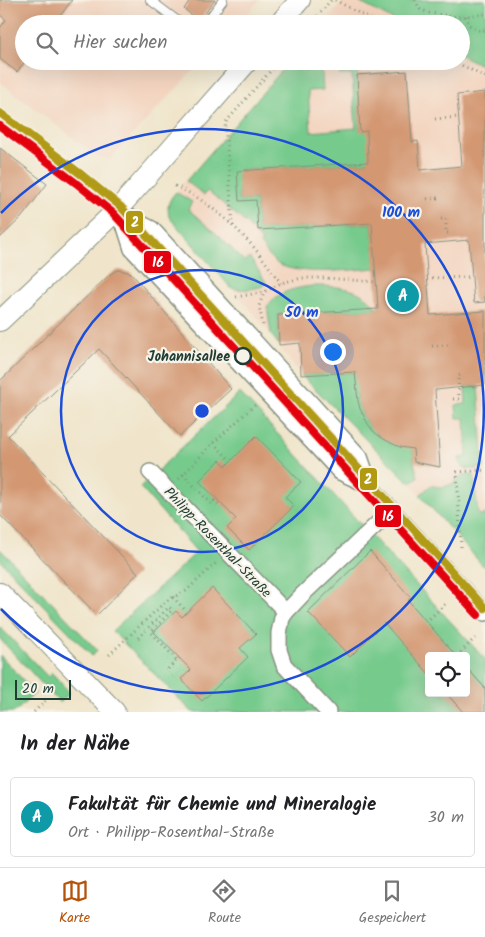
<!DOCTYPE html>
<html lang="de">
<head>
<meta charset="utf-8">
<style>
  :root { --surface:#fff; --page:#f6f6f6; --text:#202124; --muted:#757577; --line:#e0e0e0; --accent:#b45309 }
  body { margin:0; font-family:Kalam,sans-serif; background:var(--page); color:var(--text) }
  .controls { position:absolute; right:15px; bottom:15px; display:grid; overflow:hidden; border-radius:5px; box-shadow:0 5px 20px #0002 }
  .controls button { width:45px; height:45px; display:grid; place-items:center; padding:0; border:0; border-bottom:1px solid var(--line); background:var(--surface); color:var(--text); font:25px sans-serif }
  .scale { position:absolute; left:15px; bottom:12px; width:56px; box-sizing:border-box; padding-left:5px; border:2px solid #1f3d34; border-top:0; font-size:14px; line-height:18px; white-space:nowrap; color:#1f3d34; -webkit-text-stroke:4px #f7f3e8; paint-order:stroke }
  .you { position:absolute; left:332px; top:351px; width:18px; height:18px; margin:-12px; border:4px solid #fff; border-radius:50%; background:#1a73e8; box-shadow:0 0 0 8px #1a73e833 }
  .badge { display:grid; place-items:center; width:32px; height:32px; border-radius:50%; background:var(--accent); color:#fff; font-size:16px; font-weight:700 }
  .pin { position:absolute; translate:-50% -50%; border:2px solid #fff; box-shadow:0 1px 5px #0006 }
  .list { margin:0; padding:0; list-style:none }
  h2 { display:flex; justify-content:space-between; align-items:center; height:65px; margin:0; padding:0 20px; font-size:21px }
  h2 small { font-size:16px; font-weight:400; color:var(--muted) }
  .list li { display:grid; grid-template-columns:32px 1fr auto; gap:15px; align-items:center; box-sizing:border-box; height:80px; margin:0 10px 10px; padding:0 10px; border:1px solid var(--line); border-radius:5px }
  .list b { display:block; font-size:19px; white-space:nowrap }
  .list p { margin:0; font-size:16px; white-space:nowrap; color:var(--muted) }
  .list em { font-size:16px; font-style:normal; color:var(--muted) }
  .icon { flex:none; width:28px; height:28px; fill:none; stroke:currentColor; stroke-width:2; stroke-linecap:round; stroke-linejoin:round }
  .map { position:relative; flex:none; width:485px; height:712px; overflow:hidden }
  .search { position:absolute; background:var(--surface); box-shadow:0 5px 20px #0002; left:15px; right:15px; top:15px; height:55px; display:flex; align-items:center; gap:12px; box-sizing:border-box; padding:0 18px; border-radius:28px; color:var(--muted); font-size:19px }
  .sheet { height:155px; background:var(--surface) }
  nav { display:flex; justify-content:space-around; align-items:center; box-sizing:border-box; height:70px; border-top:1px solid var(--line); background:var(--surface); font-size:14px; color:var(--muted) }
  nav a { display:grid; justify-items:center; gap:2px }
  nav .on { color:var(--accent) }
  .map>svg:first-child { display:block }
  .built { fill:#f3d4bf }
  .green { fill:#76ca8c; stroke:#4a8460; fill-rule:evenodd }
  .building { fill:#d39772 }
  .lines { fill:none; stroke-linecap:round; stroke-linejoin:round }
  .lane-casing { stroke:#889180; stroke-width:10 }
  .street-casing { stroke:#889180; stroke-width:18 }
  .secondary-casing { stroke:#889180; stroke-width:22 }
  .path { stroke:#889180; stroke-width:3; stroke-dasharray:1 4; stroke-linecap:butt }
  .lane { stroke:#fff; stroke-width:8 }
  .street { stroke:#fff; stroke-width:15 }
  .secondary { stroke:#fff; stroke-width:20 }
  .tram-1-casing { stroke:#f7f3e8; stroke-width:11 }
  .tram-2-casing { stroke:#f7f3e8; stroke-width:11 }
  .tram-1 { stroke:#b19a12; stroke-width:8 }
  .tram-2 { stroke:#e3000f; stroke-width:8 }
  .ring { fill:none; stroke:#1d4ed8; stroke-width:2.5 }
  .stop-dot { fill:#f7f3e8; stroke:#1f3d34; stroke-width:2.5 }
  .labels { text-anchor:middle; stroke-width:4.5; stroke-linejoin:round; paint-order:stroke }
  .stop-label { font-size:14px; font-weight:bold; fill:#1f3d34; stroke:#f7f3e8; text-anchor:end }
  .street-label { font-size:14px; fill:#1f3d34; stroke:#f7f3e8 }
  .centre { fill:#1d4ed8; stroke:#f7f3e8; stroke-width:2.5 }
  .ring-label { font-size:15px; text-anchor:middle; font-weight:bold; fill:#1d4ed8; stroke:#f7f3e8; stroke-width:4.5; stroke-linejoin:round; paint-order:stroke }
  .line-badge { stroke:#f7f3e8; stroke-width:2 }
  .badge-label { font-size:14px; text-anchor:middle; font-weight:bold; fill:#fff }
</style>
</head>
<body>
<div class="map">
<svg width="485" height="712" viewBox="0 0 485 712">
  <rect width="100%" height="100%" fill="#f7f3e8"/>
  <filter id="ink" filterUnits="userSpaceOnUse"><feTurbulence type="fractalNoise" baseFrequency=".02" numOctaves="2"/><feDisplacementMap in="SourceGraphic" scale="10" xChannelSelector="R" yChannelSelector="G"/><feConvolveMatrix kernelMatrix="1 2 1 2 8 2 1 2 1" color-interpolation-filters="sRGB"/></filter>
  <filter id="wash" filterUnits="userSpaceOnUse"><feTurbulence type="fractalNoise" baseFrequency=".0096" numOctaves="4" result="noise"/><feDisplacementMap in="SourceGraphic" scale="20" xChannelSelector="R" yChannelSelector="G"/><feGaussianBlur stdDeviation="1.12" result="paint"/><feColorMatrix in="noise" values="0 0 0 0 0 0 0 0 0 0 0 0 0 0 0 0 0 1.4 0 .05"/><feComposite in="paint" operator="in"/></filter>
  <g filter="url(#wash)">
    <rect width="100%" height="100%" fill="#f0e5cb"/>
    <g class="built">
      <polygon points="0,0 260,0 238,24 24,24 24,61 202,61 110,159 98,157 0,82"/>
      <polygon points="344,0 355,0 401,24 323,24"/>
      <polygon points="461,55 485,67 485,567 484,567 410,483 301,375 258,318 169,217 167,206 170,198 290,61 461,61"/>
    </g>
    <g class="green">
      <polygon points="355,0 485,0 485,67 461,55 461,24 401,24"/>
      <path d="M290,61h8l7,9h15l2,3 1,17 -15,1 3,41 45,-4 -4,-53h-12v-14h17l3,70 20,-1 -12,32 -130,9 1,30 17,-1 2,30 114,-7 4,45c-24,2 -78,8 -98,-4 -7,-4 -13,-14 -18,-20l2,-3 -15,-17 -39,-33 -4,4 -18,-14z"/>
      <path d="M176,192l16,10 -4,7 32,28 24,24 6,-3 16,24 -2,4c-11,3 -21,5 -33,2l-62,-71c-2,-12 -1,-16 7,-25z"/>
      <path d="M312,286c17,0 41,0 55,12 4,3 7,8 11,11l-100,6 1,30 -8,-11 -4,-27c9,-15 28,-19 45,-21z"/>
      <path d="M381,371l1,20 -25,2c3,34 25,51 56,55l1,14 4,15 -8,6 -109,-108z"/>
      <path d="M478,386l6,82c-11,1 -23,4 -25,-10l8,-1 -2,-39h-8l-1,-13 10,-1 -1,-17z"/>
      <path d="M240,393l245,266v53h-293l-80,-81 85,-79 -57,-65zM429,656h37v37h-37z"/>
      <path d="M463,475h11l4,40 7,-1v52l-1,1 -64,-72 11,-10c13,5 23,-1 32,-10z"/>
      <polygon points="0,549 97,650 92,656 0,560"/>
      <polygon points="0,627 48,677 52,673 70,693 60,703 0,639"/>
      <polygon points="0,655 35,693 15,712 0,712"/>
    </g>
    <g id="blocks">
      <g class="building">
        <polygon points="0,0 72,0 54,24 24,24 24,63 17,72 0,59 0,28 6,20 0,15"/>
        <polygon points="190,0 215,0 199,21 184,9"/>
        <polygon points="407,71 412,142 418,141 420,170 462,166 457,95 485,92 485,302 474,303 469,240 425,244 430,315 485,311 485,385 435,390 440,467 414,462 413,449 400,447 391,443 382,438 373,431 368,424 360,409 358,401 355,372 301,375 300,343 279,345 278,315 378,309 372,223 258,230 256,200 239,201 237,171 368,162 367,131 360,132 357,75"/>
        <polygon points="0,148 47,184 22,217 0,238"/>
        <polygon points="120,270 131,273 231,389 180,436 99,349 8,436 138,573 97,615 0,515 0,381 109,275 115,271"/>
        <polygon points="256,436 301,482 285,497 294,506 249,550 227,528 236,519 199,481 220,460 226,466"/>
        <polygon points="370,551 411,598 408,600 456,656 429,656 429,674 384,623 350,657 308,612"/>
        <polygon points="212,588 256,634 240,648 248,657 202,701 181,679 191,670 154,632 176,611 182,617"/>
        <polygon points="466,667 485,688 485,712 463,712 446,693 466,693"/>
      </g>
    </g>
  </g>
  <g filter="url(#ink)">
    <use href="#blocks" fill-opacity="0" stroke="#889180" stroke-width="1"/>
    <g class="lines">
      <defs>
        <g id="lane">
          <polyline points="150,0 182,24"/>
          <polyline points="205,24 223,0"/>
        </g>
        <g id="street">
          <path d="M0,119c38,29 76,57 113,88 6,5 14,7 19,12l20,10 208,228 10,29"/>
          <polyline points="117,210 122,223 125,227 132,249 340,472 370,486 485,613"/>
          <polyline points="150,472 286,612"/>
          <polyline points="328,712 284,665 279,650 279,633 282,618 286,612 303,594 392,510"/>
        </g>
        <g id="secondary">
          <polyline points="279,24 300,0"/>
          <polyline points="0,321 117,210 151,172 248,61"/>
          <polyline points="0,593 115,712"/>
        </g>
      </defs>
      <use href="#lane" class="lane-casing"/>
      <use href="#street" class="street-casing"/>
      <use href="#secondary" class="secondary-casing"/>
      <g class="path">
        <polyline points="335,0 379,24"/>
        <polyline points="415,0 420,9 429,13 457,17 485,14"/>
        <polyline points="466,16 469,25 478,30 485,30"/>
        <polyline points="311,24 331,0"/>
        <polyline points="453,61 485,77"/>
        <polyline points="435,119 459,117"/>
        <path d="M175,186c25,10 54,34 72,54 13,13 23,29 34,43"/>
        <polyline points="422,199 440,198"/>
        <polyline points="441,219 446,219 446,233 450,233"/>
        <polyline points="233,226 225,123 279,61"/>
        <polyline points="427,278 472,277"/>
        <polyline points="236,297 264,292 281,283 302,278 326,278 377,282"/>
        <polyline points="263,325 259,306 264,293"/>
        <polyline points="432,346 449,345"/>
        <polyline points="453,399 459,399 458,376 461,375"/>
        <polyline points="213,443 231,461"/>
        <polyline points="183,474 211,504 214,501 221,508"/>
        <polyline points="179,479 213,443 255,405"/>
        <polyline points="461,547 457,472 485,470"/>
        <polyline points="173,597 187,612"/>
        <polyline points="426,622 445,604"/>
        <polyline points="138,638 169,607 172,610 151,632 177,660"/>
        <polyline points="109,655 166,601 186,591 216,563"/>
        <polyline points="457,656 475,638"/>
        <polyline points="168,669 179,658"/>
        <polyline points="485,688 485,687"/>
        <polyline points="34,712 47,699"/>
      </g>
      <use href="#lane" class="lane"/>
      <use href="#street" class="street"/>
      <use href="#secondary" class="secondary"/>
      <defs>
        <polyline id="tram-1" points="0,113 82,175 120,206 485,608"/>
        <polyline id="tram-2" points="0,126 76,183 113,213 478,615"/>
      </defs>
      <use href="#tram-1" class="tram-1-casing"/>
      <use href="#tram-2" class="tram-2-casing"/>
      <use href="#tram-1" class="tram-1"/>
      <use href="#tram-2" class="tram-2"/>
    </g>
  </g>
  <g class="ring">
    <circle cx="202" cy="411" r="141"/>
    <path d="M1 213A282 282 0 1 1 1 609"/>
  </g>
  <circle class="stop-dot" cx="243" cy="356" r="8"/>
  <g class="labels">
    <g class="stop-label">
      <text x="230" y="361">Johannisallee</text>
    </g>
    <g class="street-label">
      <text transform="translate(218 542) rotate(46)" y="5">Philipp-Rosenthal-Straße</text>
    </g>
  </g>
  <circle cx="202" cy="411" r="8" class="centre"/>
  <g class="ring-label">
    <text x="401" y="217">100 m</text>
    <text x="302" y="317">50 m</text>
  </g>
  <g class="line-badge">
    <rect x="125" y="210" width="19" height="24" rx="5" fill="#b19a12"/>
    <rect x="143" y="250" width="29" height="24" rx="5" fill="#e3000f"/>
    <rect x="359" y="467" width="19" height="24" rx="5" fill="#b19a12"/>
    <rect x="374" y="504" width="28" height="24" rx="5" fill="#e3000f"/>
  </g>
  <g class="badge-label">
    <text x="135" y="227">2</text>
    <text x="158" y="267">16</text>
    <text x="368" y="484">2</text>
    <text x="388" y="521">16</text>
  </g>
</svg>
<div class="controls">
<button><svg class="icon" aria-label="locate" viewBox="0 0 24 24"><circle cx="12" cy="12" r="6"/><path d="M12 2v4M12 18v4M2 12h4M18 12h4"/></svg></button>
</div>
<div class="scale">20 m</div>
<div class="you"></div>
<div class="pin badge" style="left:403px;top:296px;background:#0f9aa8">A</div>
<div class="search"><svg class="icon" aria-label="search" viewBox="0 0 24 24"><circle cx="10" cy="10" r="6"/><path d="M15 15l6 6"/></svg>Hier suchen</div>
</div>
<section class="sheet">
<h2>In der Nähe<small></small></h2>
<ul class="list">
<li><span class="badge" style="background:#0f9aa8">A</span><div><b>Fakultät für Chemie und Mineralogie</b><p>Ort · Philipp-Rosenthal-Straße</p></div><em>30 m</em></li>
</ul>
</section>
<nav>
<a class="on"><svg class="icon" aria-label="map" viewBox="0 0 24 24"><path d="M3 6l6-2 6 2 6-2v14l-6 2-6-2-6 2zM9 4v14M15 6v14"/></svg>Karte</a>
<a><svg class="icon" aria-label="directions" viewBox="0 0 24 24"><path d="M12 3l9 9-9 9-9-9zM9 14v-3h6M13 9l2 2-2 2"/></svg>Route</a>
<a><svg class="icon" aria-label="saved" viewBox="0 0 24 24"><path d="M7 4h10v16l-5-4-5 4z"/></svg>Gespeichert</a>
</nav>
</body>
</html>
